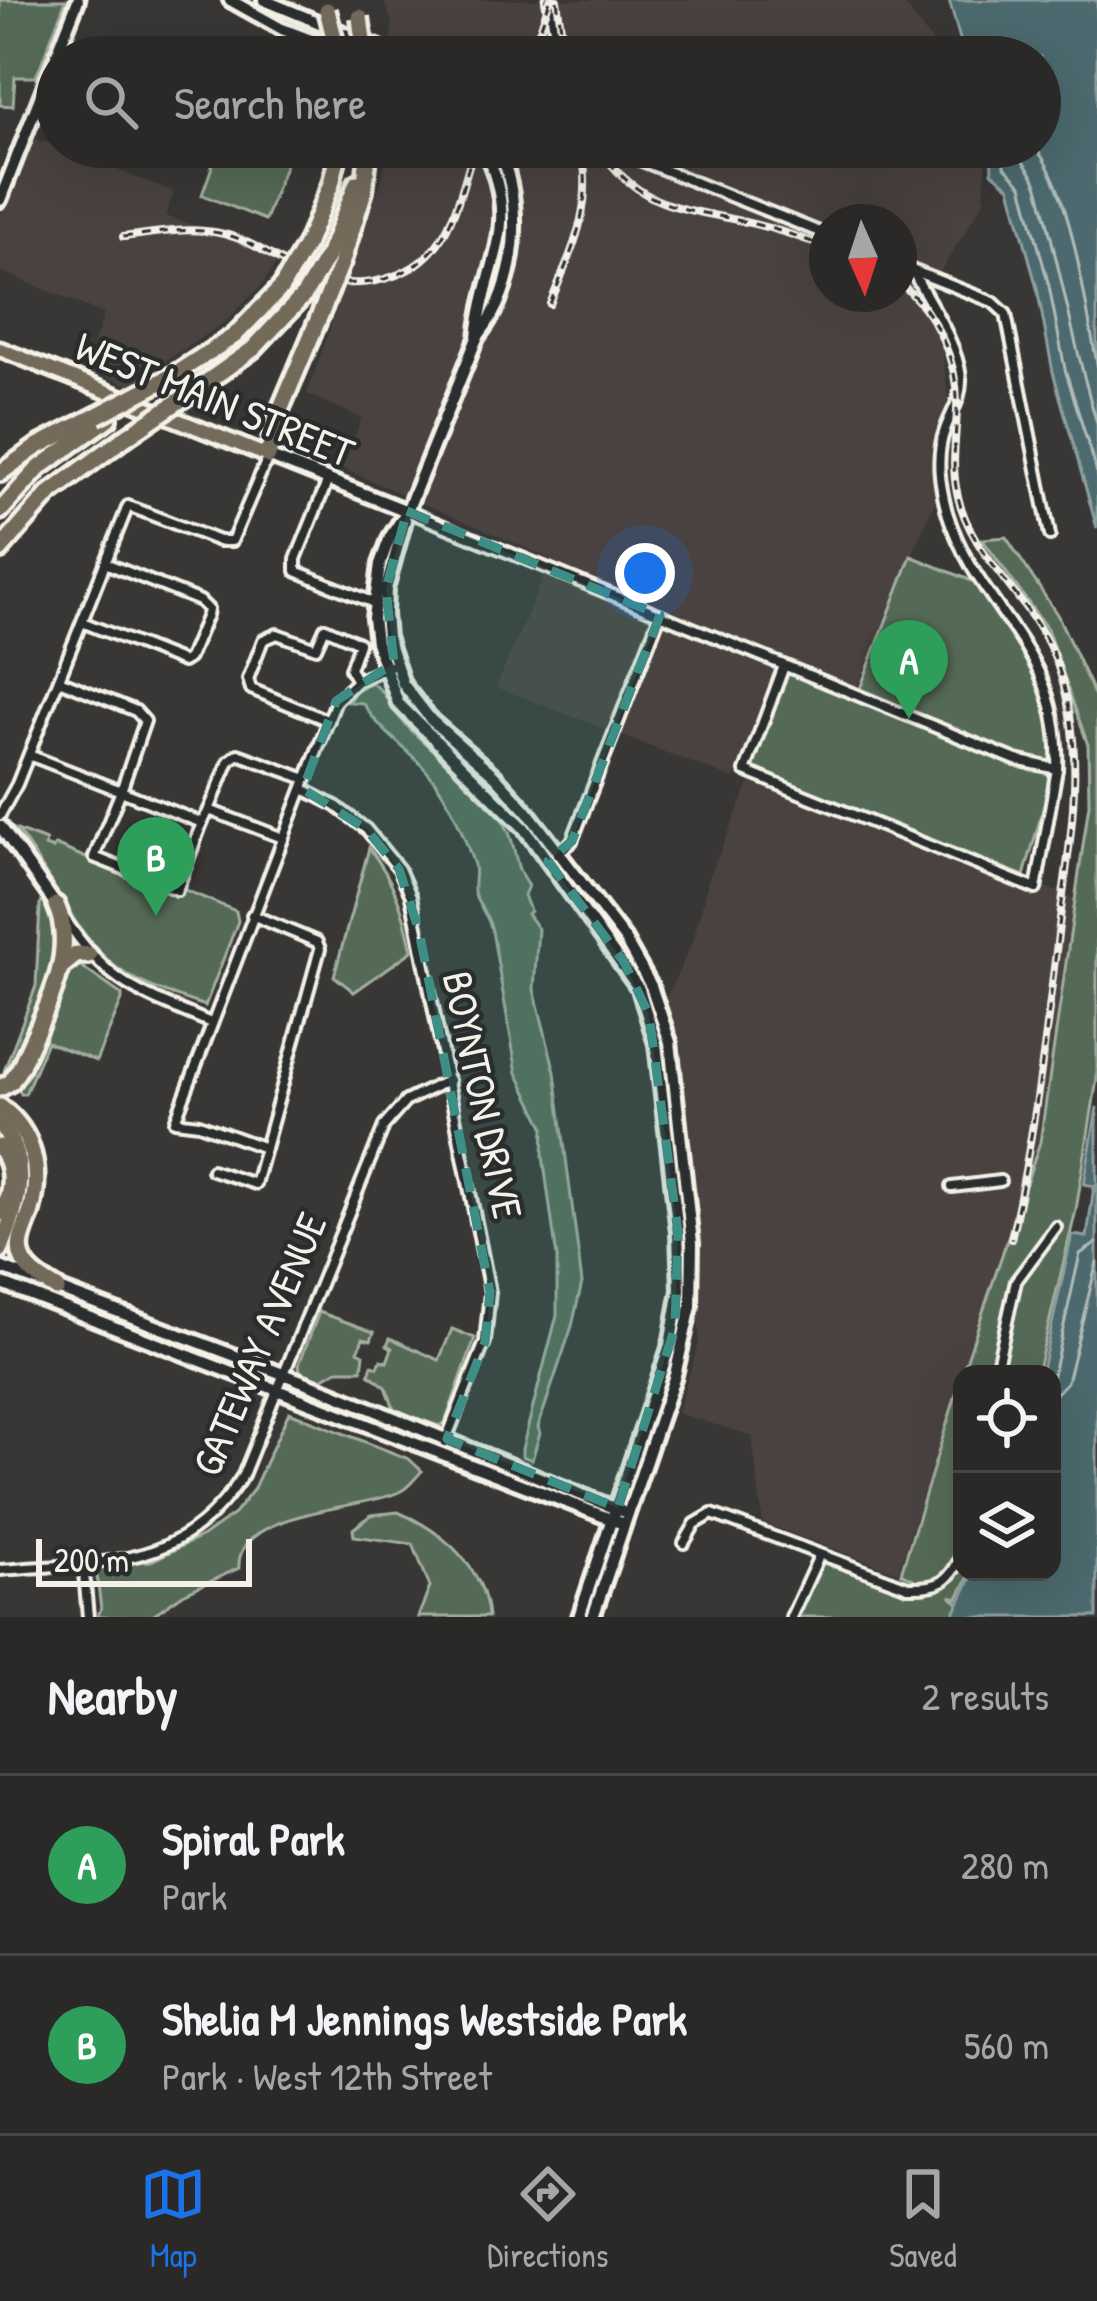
<!DOCTYPE html>
<html lang="en">
<head>
<meta charset="utf-8">
<style>
  :root { --surface:#2a2928; --page:#363534; --text:#f1f3f6; --muted:#a5a6a8; --line:#464545; --accent:#1a73e8 }
  body { margin:0; font-family:"Patrick Hand",sans-serif; background:var(--page); color:var(--text) }
  .controls { position:absolute; right:36px; bottom:36px; display:grid; overflow:hidden; border-radius:24px; box-shadow:0 12px 48px #0002 }
  .controls button { width:108px; height:108px; display:grid; place-items:center; padding:0; border:0; border-bottom:3px solid var(--line); background:var(--surface); color:var(--text); font:60px sans-serif }
  .compass { position:absolute; left:809px; top:204px; width:108px; height:108px; border-radius:50%; background:var(--surface); box-shadow:0 12px 48px #0002; rotate:177deg }
  .scale { position:absolute; left:36px; bottom:30px; width:216px; box-sizing:border-box; padding-left:12px; border:6px solid #f4f1e8; border-top:0; font-size:33px; line-height:42px; white-space:nowrap; color:#f4f1e8; -webkit-text-stroke:9px #2a2d2e; paint-order:stroke }
  .you { position:absolute; left:645px; top:573px; width:42px; height:42px; margin:-30px; border:9px solid #fff; border-radius:50%; background:#1a73e8; box-shadow:0 0 0 18px #1a73e833 }
  .badge { display:grid; place-items:center; width:78px; height:78px; border-radius:50%; background:var(--accent); color:#fff; font-size:39px; font-weight:700 }
  .pin { position:absolute; translate:-50% -99px; filter:drop-shadow(0 3px 6px #0008) }
  .pin::after { content:''; position:absolute; top:63px; width:42px; height:36px; background:inherit; clip-path:polygon(0 0,100% 0,50% 100%) }
  .list { margin:0; padding:0; list-style:none }
  h2 { display:flex; justify-content:space-between; align-items:center; height:156px; margin:0; padding:0 48px; font-size:51px }
  h2 small { font-size:39px; font-weight:400; color:var(--muted) }
  .list li { display:grid; grid-template-columns:78px 1fr auto; gap:36px; align-items:center; box-sizing:border-box; height:180px; padding:0 48px; border-top:3px solid var(--line) }
  .list b { display:block; font-size:45px; white-space:nowrap }
  .list p { margin:0; font-size:39px; white-space:nowrap; color:var(--muted) }
  .list em { font-size:39px; font-style:normal; color:var(--muted) }
  .icon { flex:none; width:66px; height:66px; fill:none; stroke:currentColor; stroke-width:2; stroke-linecap:round; stroke-linejoin:round }
  .map { position:relative; flex:none; width:1097px; height:1617px; overflow:hidden }
  .search { position:absolute; background:var(--surface); box-shadow:0 12px 48px #0002; left:36px; right:36px; top:36px; height:132px; display:flex; align-items:center; gap:30px; box-sizing:border-box; padding:0 42px; border-radius:66px; color:var(--muted); font-size:45px }
  .sheet { height:516px; background:var(--surface) }
  nav { display:flex; justify-content:space-around; align-items:center; box-sizing:border-box; height:168px; border-top:3px solid var(--line); background:var(--surface); font-size:33px; color:var(--muted) }
  nav a { display:grid; justify-items:center; gap:6px }
  nav .on { color:var(--accent) }
  .map>svg:first-child { display:block }
  .built { fill:#484340; fill-rule:evenodd }
  .green { fill:#546b57; stroke:#a4aea0; stroke-width:3 }
  .water { fill:#4b696e; stroke:#8f9f9f; stroke-width:3 }
  .lines { fill:none; stroke-linecap:round; stroke-linejoin:round }
  .shore { stroke:#b0bbb7; stroke-width:3 }
  .minor-casing { stroke:#f4f1e8; stroke-width:16 }
  .tertiary-casing { stroke:#f4f1e8; stroke-width:20 }
  .secondary-casing { stroke:#f4f1e8; stroke-width:20 }
  .primary-casing { stroke:#f4f1e8; stroke-width:21 }
  .motorway-casing { stroke:#f4f1e8; stroke-width:24 }
  .minor { stroke:#2a2d2e; stroke-width:8 }
  .tertiary { stroke:#2a2d2e; stroke-width:10 }
  .secondary { stroke:#2a2d2e; stroke-width:10 }
  .primary { stroke:#736b5a; stroke-width:12 }
  .motorway { stroke:#736b5a; stroke-width:15 }
  .rail-casing { stroke:#f4f1e8; stroke-width:8 }
  .rail { stroke:#2a2d2e; stroke-width:3; stroke-dasharray:9; stroke-linecap:butt }
  .motorway-bridge-casing { stroke:#f4f1e8; stroke-width:24; stroke-linecap:butt }
  .motorway-bridge { stroke:#736b5a; stroke-width:15 }
  .marked { fill:#3d8f86; fill-opacity:0.2; stroke:#3d8f86; stroke-width:9; stroke-dasharray:24 15; stroke-linejoin:round }
  .labels { text-anchor:middle; stroke-width:9; stroke-linejoin:round; paint-order:stroke }
  .street-label { font-size:42px; fill:#f4f1e8; stroke:#2a2d2e }
</style>
</head>
<body>
<div class="map">
<svg width="1097" height="1617" viewBox="0 0 1097 1617">
  <rect width="100%" height="100%" fill="#383736"/>
  <filter id="ink" filterUnits="userSpaceOnUse"><feTurbulence type="fractalNoise" baseFrequency=".00833" numOctaves="2"/><feDisplacementMap in="SourceGraphic" scale="24" xChannelSelector="R" yChannelSelector="G"/><feConvolveMatrix kernelMatrix="1 2 1 2 8 2 1 2 1" color-interpolation-filters="sRGB"/></filter>
  <g filter="url(#ink)">
    <g class="built">
      <polygon points="383,0 901,0 943,57 391,57 392,21"/>
      <polygon points="25,134 174,192 165,216 283,255 260,287 225,322 129,385 85,369 104,314 0,271 0,200"/>
      <path d="M388,147h599l-3,54 -51,83 16,120 -13,51 1,41 -86,205 -56,-12 -24,-9 -37,99 -238,-92 55,-128 -209,-91 20,-50 -55,-24 75,-215zM827,222h72v72h-72z"/>
      <polygon points="754,773 1074,898 1037,1145 898,1572 763,1523 752,1436 677,1413 699,1343 699,1310 681,1090 666,998 693,941 709,877"/>
    </g>
    <g class="green">
      <polygon points="0,0 66,0 36,77 15,77 13,106 0,105"/>
      <polygon points="219,147 292,147 265,220 202,195"/>
      <polygon points="1006,537 1058,616 1097,701 1097,1079 1076,1210 1037,1374 962,1374 1040,1142 1089,804 1088,745 1047,629 982,539"/>
      <polygon points="911,556 977,583 1037,673 1052,735 1047,795 1024,876 752,768 785,672 856,699"/>
      <path d="M371,683c14,7 19,23 29,35 33,40 81,62 106,108 11,20 7,41 22,60l-4,9 6,16 -3,3 11,15 -4,60 21,83 27,211 -10,43 -34,101 2,6 -8,27 -10,-4v-7l35,-134v-57l-14,-102 1,-30 -27,-53 -25,-142c-3,-14 -10,-20 -16,-33 -6,-11 2,-25 -3,-36 -10,-29 -21,-58 -40,-83 -20,-28 -52,-45 -70,-76l-14,-1 6,-11z"/>
      <path d="M17,830l29,11 -1,5 8,3 2,-4 123,51 5,-7 53,22 2,10 -33,85c-31,-11 -70,-21 -95,-44 -37,-32 -63,-92 -93,-132z"/>
      <path d="M369,848c25,32 35,63 43,103l-58,41 -20,-16z"/>
      <path d="M44,898c4,14 11,31 13,46 3,36 -28,107 -50,133l-3,-6 32,-85 4,-81z"/>
      <polygon points="75,962 122,995 122,1000 96,1061 47,1042 25,1094 21,1094 17,1086 62,983"/>
      <polygon points="319,1312 374,1332 371,1340 363,1338 358,1351 364,1354 362,1370 338,1370 319,1380 300,1372 299,1364"/>
      <polygon points="452,1329 475,1338 445,1423 439,1426 395,1411 386,1387 369,1374 372,1365 378,1367 381,1360 387,1362 392,1348 387,1345 390,1338 439,1360"/>
      <polygon points="962,1375 962,1572 971,1572 958,1598 950,1596 959,1603 952,1617 796,1617 823,1563 897,1588 936,1590 901,1573"/>
      <path d="M289,1412l120,47 13,12c-7,7 -13,16 -21,20 -36,19 -166,18 -162,77l-56,26 -33,23h-53l4,-8 -5,-40 5,-5 50,-3 52,-25 31,-22 19,-24z"/>
      <path d="M398,1512c43,18 87,55 90,105h-70l12,-30 -17,-43 -59,-8 -1,-7 18,-14z"/>
    </g>
    <g class="water">
      <polygon points="949,0 1097,0 1097,528 1053,372 1037,288 1010,187 992,172 991,147 1040,147 1040,57 965,57"/>
      <polygon points="1097,1107 1097,1617 952,1617 974,1572 1052,1572 1052,1374 1041,1374 1072,1235 1087,1237 1094,1186 1084,1184"/>
    </g>
    <g class="lines">
      <g class="shore">
        <polyline points="1002,147 1004,166 1022,185 1049,286 1065,369 1097,473"/>
        <path d="M1017,147c2,16 16,23 21,40 22,78 35,158 59,236"/>
        <path d="M1035,147c38,47 49,155 62,216"/>
        <polyline points="1052,1379 1080,1254 1097,1243"/>
        <polyline points="1052,1398 1067,1382 1097,1262"/>
      </g>
      <defs>
        <g id="minor">
          <polyline points="549,0 559,57"/>
          <polyline points="607,147 827,235"/>
          <polyline points="899,265 993,302 1006,314 1050,535"/>
          <path d="M912,270c17,33 45,71 49,108 1,21 -10,34 -16,52 -10,27 -5,56 2,82 31,101 116,135 110,257"/>
          <polyline points="328,480 296,559 296,571 374,603"/>
          <polyline points="407,511 1016,760 1057,769 1036,889 745,771 784,666"/>
          <polyline points="82,622 183,662 189,658 207,615 208,609 200,601 105,563"/>
          <polyline points="329,721 251,689 248,679 263,640 277,634 316,648 325,628 359,643 350,669 357,681"/>
          <polyline points="29,755 121,791 145,721 136,711 59,680"/>
          <polyline points="303,789 336,806 366,829 399,869 411,896 490,1292 485,1342 445,1442"/>
          <polygon points="121,791 202,823 177,890 94,857"/>
          <polyline points="209,810 229,761 238,754 306,779"/>
          <polyline points="0,815 17,784 128,506 219,541 232,541 268,457"/>
          <polyline points="202,823 209,810 283,838"/>
          <polyline points="557,854 572,841 660,615"/>
          <polyline points="252,915 317,942 320,949 265,1148 199,1124 175,1121 336,701 357,681 390,666"/>
          <path d="M65,919c45,68 74,73 146,104"/>
          <polyline points="212,1170 255,1184 265,1148"/>
          <polyline points="952,1187 1000,1181"/>
          <polyline points="995,1374 1016,1281 1056,1227"/>
          <path d="M684,1543l11,-19 17,-10 196,73c31,1 42,-4 54,-34"/>
          <polyline points="83,1562 88,1617"/>
          <path d="M0,1570c102,-9 182,2 243,-95l141,-349 22,-25 43,-21"/>
          <polyline points="791,1617 819,1556"/>
        </g>
        <polyline id="tertiary" points="0,200 78,0"/>
        <g id="secondary">
          <polyline points="230,0 282,29 355,57"/>
          <polyline points="264,0 402,57"/>
          <path d="M483,147c41,81 1,115 -6,191l-70,173 -17,26 -10,27 -7,54 3,24 22,61 126,125 115,161 17,55 22,188 2,58 -10,55 -91,272"/>
          <path d="M479,335c40,-51 45,-130 19,-188"/>
          <polyline points="268,456 407,511"/>
          <polyline points="405,520 386,589 385,614 387,637 403,684 431,720 495,776 526,810 624,938 651,986 670,1042 692,1243 691,1306 675,1375 593,1617"/>
          <polyline points="0,826 56,905"/>
          <polyline points="0,1267 328,1391 621,1511"/>
          <polyline points="0,1283 618,1522"/>
        </g>
        <polyline id="primary" points="0,349 268,456"/>
        <g id="motorway">
          <polyline points="307,243 331,184 340,147"/>
          <polyline points="329,253 357,183"/>
          <polyline points="342,261 364,191 369,147"/>
          <polyline points="172,376 234,336 281,288"/>
          <polyline points="198,388 253,349 304,295"/>
          <polyline points="268,456 275,422 323,308"/>
          <polyline points="0,473 38,446 96,416"/>
          <polyline points="0,511 39,468 109,418"/>
          <polyline points="0,550 49,494 126,437"/>
          <polyline points="61,967 77,954 89,955"/>
          <path d="M0,1088l11,-6 10,-16c19,-48 59,-109 35,-161"/>
          <path d="M0,1107c34,25 42,64 31,104 -4,14 -15,31 -9,46 5,15 22,24 35,32"/>
          <path d="M0,1123c31,41 18,83 0,127"/>
          <path d="M0,1147c14,22 13,45 0,66"/>
        </g>
      </defs>
      <use href="#minor" class="minor-casing"/>
      <use href="#tertiary" class="tertiary-casing"/>
      <use href="#secondary" class="secondary-casing"/>
      <use href="#primary" class="primary-casing"/>
      <use href="#motorway" class="motorway-casing"/>
      <use href="#minor" class="minor"/>
      <use href="#tertiary" class="tertiary"/>
      <use href="#secondary" class="secondary"/>
      <use href="#primary" class="primary"/>
      <use href="#motorway" class="motorway"/>
      <defs>
        <g id="rail">
          <polyline points="557,0 565,57"/>
          <polyline points="522,57 540,29 550,0"/>
          <path d="M598,147c45,66 86,59 156,77 25,6 49,14 73,24"/>
          <path d="M123,237c34,-4 66,-11 101,-3 29,7 55,28 82,40 48,20 111,8 138,-40 15,-26 21,-59 31,-87"/>
          <path d="M899,282c37,31 60,79 58,128 -1,27 -6,56 0,82 13,67 78,108 100,172 32,89 12,178 1,270 -12,103 -24,204 -47,305"/>
          <path d="M550,304c22,-54 45,-98 31,-157"/>
        </g>
      </defs>
      <use href="#rail" class="rail-casing"/>
      <use href="#rail" class="rail"/>
      <defs>
        <g id="motorway-bridge">
          <polyline points="327,10 339,57"/>
          <polyline points="360,17 365,57"/>
          <polyline points="281,288 307,243"/>
          <polyline points="304,295 329,253"/>
          <polyline points="323,308 342,261"/>
          <polyline points="96,416 172,376"/>
          <polyline points="126,437 198,388"/>
        </g>
      </defs>
      <use href="#motorway-bridge" class="motorway-bridge-casing"/>
      <use href="#motorway-bridge" class="motorway-bridge"/>
    </g>
  </g>
  <path class="marked" d="M407,511l253,104 -88,226 -24,20 76,101 25,53 29,217 -3,95 -57,181 -171,-69 38,-97 5,-50 -71,-361 -20,-62 -33,-40 -63,-40 33,-88 58,-38 -8,-74z"/>
  <g class="labels">
    <g class="street-label">
      <text transform="translate(215 399) rotate(22)" y="15">WEST MAIN STREET</text>
      <text transform="translate(483 1095) rotate(78)" y="15">BOYNTON DRIVE</text>
      <text transform="translate(259 1344) rotate(-67)" y="15">GATEWAY AVENUE</text>
    </g>
  </g>
</svg>
<div class="controls">
<button><svg class="icon" aria-label="locate" viewBox="0 0 24 24"><circle cx="12" cy="12" r="6"/><path d="M12 2v4M12 18v4M2 12h4M18 12h4"/></svg></button>
<button><svg class="icon" aria-label="layers" viewBox="0 0 24 24"><path d="M12 4l9 5-9 5-9-5zM3 14l9 5 9-5"/></svg></button>
</div>
<svg class="compass" viewBox="-18 -18 36 36"><path d="M0-13l5 13h-10z" fill="#e53935"/><path d="M0 13l5-13h-10z" fill="#a5a6a8"/></svg>
<div class="scale">200 m</div>
<div class="you"></div>
<div class="pin badge" style="left:909px;top:719px;background:#2e9e5b">A</div>
<div class="pin badge" style="left:156px;top:916px;background:#2e9e5b">B</div>
<div class="search"><svg class="icon" aria-label="search" viewBox="0 0 24 24"><circle cx="10" cy="10" r="6"/><path d="M15 15l6 6"/></svg>Search here</div>
</div>
<section class="sheet">
<h2>Nearby<small>2 results</small></h2>
<ul class="list">
<li><span class="badge" style="background:#2e9e5b">A</span><div><b>Spiral Park</b><p>Park</p></div><em>280 m</em></li>
<li><span class="badge" style="background:#2e9e5b">B</span><div><b>Shelia M Jennings Westside Park</b><p>Park · West 12th Street</p></div><em>560 m</em></li>
</ul>
</section>
<nav>
<a class="on"><svg class="icon" aria-label="map" viewBox="0 0 24 24"><path d="M3 6l6-2 6 2 6-2v14l-6 2-6-2-6 2zM9 4v14M15 6v14"/></svg>Map</a>
<a><svg class="icon" aria-label="directions" viewBox="0 0 24 24"><path d="M12 3l9 9-9 9-9-9zM9 14v-3h6M13 9l2 2-2 2"/></svg>Directions</a>
<a><svg class="icon" aria-label="saved" viewBox="0 0 24 24"><path d="M7 4h10v16l-5-4-5 4z"/></svg>Saved</a>
</nav>
</body>
</html>
